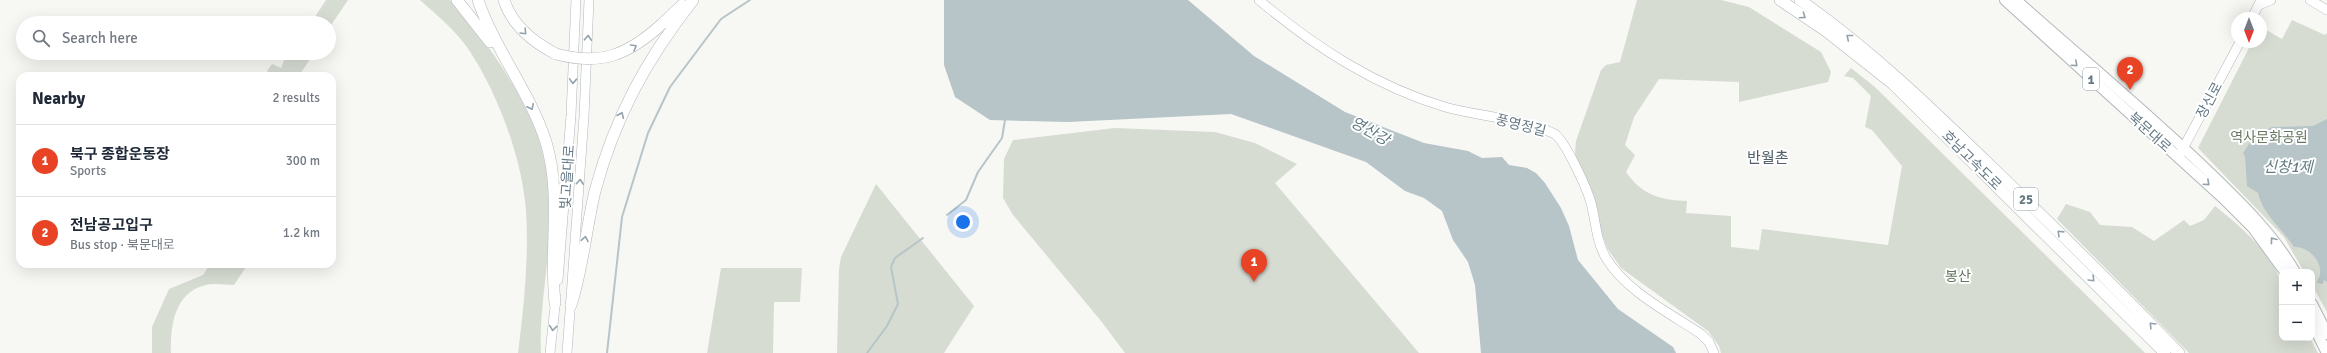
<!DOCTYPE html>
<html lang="en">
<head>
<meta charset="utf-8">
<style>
  :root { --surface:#fff; --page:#f2f2f3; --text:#1f2937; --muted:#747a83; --line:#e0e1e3; --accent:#e74324 }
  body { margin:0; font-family:Signika,"Noto Sans KR",sans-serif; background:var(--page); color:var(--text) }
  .controls { position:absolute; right:12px; bottom:12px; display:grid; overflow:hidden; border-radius:8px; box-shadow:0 4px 16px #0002 }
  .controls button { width:36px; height:36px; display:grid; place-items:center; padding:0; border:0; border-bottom:1px solid var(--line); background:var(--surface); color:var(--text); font:20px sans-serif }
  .compass { position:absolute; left:2231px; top:12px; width:36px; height:36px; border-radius:50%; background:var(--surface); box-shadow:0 4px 16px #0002; rotate:180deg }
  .you { position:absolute; left:963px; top:222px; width:14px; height:14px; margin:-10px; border:3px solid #fff; border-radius:50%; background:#1a73e8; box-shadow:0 0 0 6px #1a73e833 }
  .badge { display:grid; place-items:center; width:26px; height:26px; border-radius:50%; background:var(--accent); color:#fff; font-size:13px; font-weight:700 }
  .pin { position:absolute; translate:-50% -33px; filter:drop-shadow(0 1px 2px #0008) }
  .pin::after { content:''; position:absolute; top:21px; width:14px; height:12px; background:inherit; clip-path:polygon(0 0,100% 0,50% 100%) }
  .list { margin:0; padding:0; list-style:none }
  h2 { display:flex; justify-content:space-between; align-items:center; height:52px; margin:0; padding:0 16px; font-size:17px }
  h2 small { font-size:13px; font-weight:400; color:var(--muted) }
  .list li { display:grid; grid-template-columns:26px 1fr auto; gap:12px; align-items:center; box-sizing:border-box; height:72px; padding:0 16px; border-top:1px solid var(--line) }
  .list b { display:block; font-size:15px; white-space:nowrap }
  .list p { margin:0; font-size:13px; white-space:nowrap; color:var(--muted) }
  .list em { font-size:13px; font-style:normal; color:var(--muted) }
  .icon { flex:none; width:22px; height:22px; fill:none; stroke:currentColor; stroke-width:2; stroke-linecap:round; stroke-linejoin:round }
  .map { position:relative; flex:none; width:2327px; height:353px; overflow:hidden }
  .search { position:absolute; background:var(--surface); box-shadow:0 4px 16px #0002; left:16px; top:16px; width:320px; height:44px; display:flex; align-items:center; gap:10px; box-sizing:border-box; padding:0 14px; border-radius:22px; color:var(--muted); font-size:15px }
  .panel { position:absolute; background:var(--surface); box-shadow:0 4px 16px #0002; left:16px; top:72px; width:320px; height:196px; border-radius:12px }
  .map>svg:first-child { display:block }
  .green { fill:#d7dcd3 }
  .water { fill:#b7c5c8 }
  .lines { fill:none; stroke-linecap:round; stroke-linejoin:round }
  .stream { stroke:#b7c5c8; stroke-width:2 }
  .secondary-casing { stroke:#b2b8bc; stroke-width:10 }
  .primary-casing { stroke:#b3b8bc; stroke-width:12 }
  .highway-casing { stroke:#b3b7ba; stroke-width:12 }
  .secondary { stroke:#fff; stroke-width:9 }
  .primary { stroke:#fff; stroke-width:10 }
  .highway { stroke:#fff; stroke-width:11 }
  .highway-bridge-casing { stroke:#b3b7ba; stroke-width:12; stroke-linecap:butt }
  .highway-bridge { stroke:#fff; stroke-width:11 }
  .oneway { stroke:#93a1aa }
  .labels { text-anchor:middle; stroke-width:4; stroke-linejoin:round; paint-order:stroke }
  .shield { fill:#fff; stroke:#93a1aa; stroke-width:1 }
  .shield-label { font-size:13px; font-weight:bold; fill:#657985 }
  .street-label { font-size:14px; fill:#657985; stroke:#fff }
  .park-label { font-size:14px; fill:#667760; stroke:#fff }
  .water-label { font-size:15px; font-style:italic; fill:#617b82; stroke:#fff }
  .neighbourhood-label { font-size:15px; fill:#53626a; stroke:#fff }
</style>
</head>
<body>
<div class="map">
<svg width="2327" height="353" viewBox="0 0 2327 353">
  <rect width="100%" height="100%" fill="#f7f7f4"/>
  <g class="green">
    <polygon points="326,0 348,0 329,28 329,23 311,23"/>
    <path d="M420,0h30c33,36 70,88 87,134 12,32 14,71 12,104 -2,38 -10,77 -8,115h-23c6,-47 11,-95 8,-142 -4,-53 -28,-117 -57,-161 -13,-19 -32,-35 -49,-50z"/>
    <path d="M1637,0h84l28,7 72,45 10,20 -3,10 -89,20v-20l-80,-3 -25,38 -9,28 10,10 -9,17c16,23 34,28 61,29l-1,12 45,3v31l28,3 3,-21 126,16 14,-79 -30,-36 -7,-3 6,-31 -18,-18 -9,-2 7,-8 24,19 270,266h-424l-2,-7 -11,-15 -87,-63 -14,-20 -31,-88 -1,-8 1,-11 25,-71 5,-5 14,-3z"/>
    <polygon points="2292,20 2325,35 2327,33 2327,312 2312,285 2312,272 2304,272 2284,237 2198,148 2252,42 2261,42 2261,27 2282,39"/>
    <polygon points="287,53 314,53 299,76 273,76 267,71 272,64 281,68"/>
    <polygon points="1115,128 1215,132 1255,143 1297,164 1275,183 1419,353 1125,353 1101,321 1013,215 1003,198 1004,159 1013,140"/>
    <polygon points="876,184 974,306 944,353 837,353 839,269 841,257"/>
    <path d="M2066,204l24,8 10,13 32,2 22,14 30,-21 6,6 14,-6 11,-14c24,19 56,46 66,76 4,11 1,43 1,56h28l8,15h-129l-132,-134z"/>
    <path d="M210,264h38l-14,21c-9,0 -20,-2 -28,0 -32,7 -36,42 -35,68h-19v-26l17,-38 34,-14z"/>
    <polygon points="721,268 802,268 800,302 774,302 773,353 707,353"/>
  </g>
  <g class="water">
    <polygon points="944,0 1188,0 1254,56 1345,112 1424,143 1468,151 1482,158 1502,157 1509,165 1527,168 1536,173 1545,183 1561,208 1569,226 1578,260 1618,309 1673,347 1676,353 1481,353 1475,285 1468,262 1453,240 1442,211 1424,198 1405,191 1366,162 1231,114 1068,122 990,120 955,97 944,65"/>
    <path d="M2327,119v163l-3,-2 -1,4 -6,-1c0,-4 3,-5 3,-9 2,-14 -13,-28 -26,-27 -12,-18 -32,-34 -36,-54l-11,-7 -2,-29 -2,-4 12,-18 10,-5 7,-3 41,-1z"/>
  </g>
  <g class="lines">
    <g class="stream">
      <polyline points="947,215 966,200 978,172 1002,138 1005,120"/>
      <polyline points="607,353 622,217 648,133 670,87 721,19 750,0"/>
      <polyline points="867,353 887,326 898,304 891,267 895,258 923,238"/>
    </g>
    <defs>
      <g id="secondary">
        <path d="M1259,0c56,47 116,86 186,107 36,10 76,11 110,27 11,9 32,54 36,69 5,19 5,38 15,55 21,34 62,54 95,76l8,8 5,11"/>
        <polyline points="2310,0 2327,10"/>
        <polyline points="2259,5 2271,0"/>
        <polyline points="2252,18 2261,0"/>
        <polyline points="2180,154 2240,42"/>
        <polyline points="558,280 571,115 576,0"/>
        <polyline points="550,353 556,297"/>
        <polyline points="567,353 584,116 589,0"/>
      </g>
      <g id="primary">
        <polyline points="2005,0 2223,198 2253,228 2285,272"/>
        <path d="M2016,0c65,58 132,113 194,173 32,31 63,61 85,99"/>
        <polyline points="2312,304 2327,334"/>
        <polyline points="2312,323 2327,353"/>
      </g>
      <g id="highway">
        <polyline points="457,0 490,42"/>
        <path d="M478,0c17,50 52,92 68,142 16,53 3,107 9,161"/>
        <path d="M504,0c8,26 29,42 52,54"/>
        <polyline points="1780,0 1826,31 1893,84 2165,353"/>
        <path d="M1800,0c70,49 131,108 192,167 63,61 126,123 187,186"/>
        <polyline points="662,24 682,5"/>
        <path d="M571,305c12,-37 15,-76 24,-114 20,-74 51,-131 98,-191"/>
      </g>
    </defs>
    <use href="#secondary" class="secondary-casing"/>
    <use href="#primary" class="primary-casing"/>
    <use href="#highway" class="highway-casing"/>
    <use href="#secondary" class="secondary"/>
    <use href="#primary" class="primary"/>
    <use href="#highway" class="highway"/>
    <defs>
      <path id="highway-bridge" d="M556,54c45,12 72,1 106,-30"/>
    </defs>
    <use href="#highway-bridge" class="highway-bridge-casing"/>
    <use href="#highway-bridge" class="highway-bridge"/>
  </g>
  <defs><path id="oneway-chevron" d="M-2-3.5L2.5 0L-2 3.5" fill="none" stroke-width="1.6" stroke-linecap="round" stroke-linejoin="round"/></defs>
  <g class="oneway">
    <use href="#oneway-chevron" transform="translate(1803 16) rotate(34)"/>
    <use href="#oneway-chevron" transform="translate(524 32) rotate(46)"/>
    <use href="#oneway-chevron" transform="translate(1849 37) rotate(-141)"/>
    <use href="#oneway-chevron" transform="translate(588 38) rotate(-87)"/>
    <use href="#oneway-chevron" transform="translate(634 47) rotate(-30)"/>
    <use href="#oneway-chevron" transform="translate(2075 64) rotate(42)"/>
    <use href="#oneway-chevron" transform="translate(573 81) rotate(92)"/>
    <use href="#oneway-chevron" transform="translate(531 107) rotate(64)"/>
    <use href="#oneway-chevron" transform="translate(621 115) rotate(-67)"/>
    <use href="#oneway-chevron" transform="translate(580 182) rotate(-86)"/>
    <use href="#oneway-chevron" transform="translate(2207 183) rotate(42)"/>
    <use href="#oneway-chevron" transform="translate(2060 233) rotate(-136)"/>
    <use href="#oneway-chevron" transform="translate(585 239) rotate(-81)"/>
    <use href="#oneway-chevron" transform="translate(2273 240) rotate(-128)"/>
    <use href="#oneway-chevron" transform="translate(2092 279) rotate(45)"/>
    <use href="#oneway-chevron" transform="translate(2152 325) rotate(-134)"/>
    <use href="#oneway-chevron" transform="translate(553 328) rotate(96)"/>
  </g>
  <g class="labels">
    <g class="shield">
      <rect x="2083" y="68" width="16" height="22" rx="3"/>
      <rect x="2014" y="188" width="24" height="22" rx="3"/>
    </g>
    <g class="shield-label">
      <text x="2091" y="84">1</text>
      <text x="2026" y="204">25</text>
    </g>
    <g class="street-label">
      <text transform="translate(2209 100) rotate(-62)" y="5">장신로</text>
      <text transform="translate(1521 125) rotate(14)" y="5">풍영정길</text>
      <text transform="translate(2150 132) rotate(42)" y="5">북문대로</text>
      <text transform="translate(1972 160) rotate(45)" y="5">호남고속도로</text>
      <text transform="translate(567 177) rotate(-86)" y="5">빛고을대로</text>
    </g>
    <g class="park-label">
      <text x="2269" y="142">역사문화공원</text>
      <text x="1958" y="281">봉산</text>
    </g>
    <g class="water-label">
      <text transform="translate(1370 131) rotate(29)" y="5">영산강</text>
      <text x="2288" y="172">신창1제</text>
    </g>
    <g class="neighbourhood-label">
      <text x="1768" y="163">반월촌</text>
    </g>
  </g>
</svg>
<div class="controls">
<button>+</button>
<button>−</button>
</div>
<svg class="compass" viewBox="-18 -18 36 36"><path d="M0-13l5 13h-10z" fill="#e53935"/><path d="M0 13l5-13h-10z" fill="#747a83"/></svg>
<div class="you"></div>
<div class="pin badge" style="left:1254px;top:282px">1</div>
<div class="pin badge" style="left:2130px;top:90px">2</div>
<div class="search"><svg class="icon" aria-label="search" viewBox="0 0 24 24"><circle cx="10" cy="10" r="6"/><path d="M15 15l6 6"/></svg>Search here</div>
<section class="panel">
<h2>Nearby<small>2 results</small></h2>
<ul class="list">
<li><span class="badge">1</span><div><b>북구 종합운동장</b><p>Sports</p></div><em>300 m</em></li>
<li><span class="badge">2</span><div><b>전남공고입구</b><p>Bus stop · 북문대로</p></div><em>1.2 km</em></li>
</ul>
</section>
</div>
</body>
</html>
